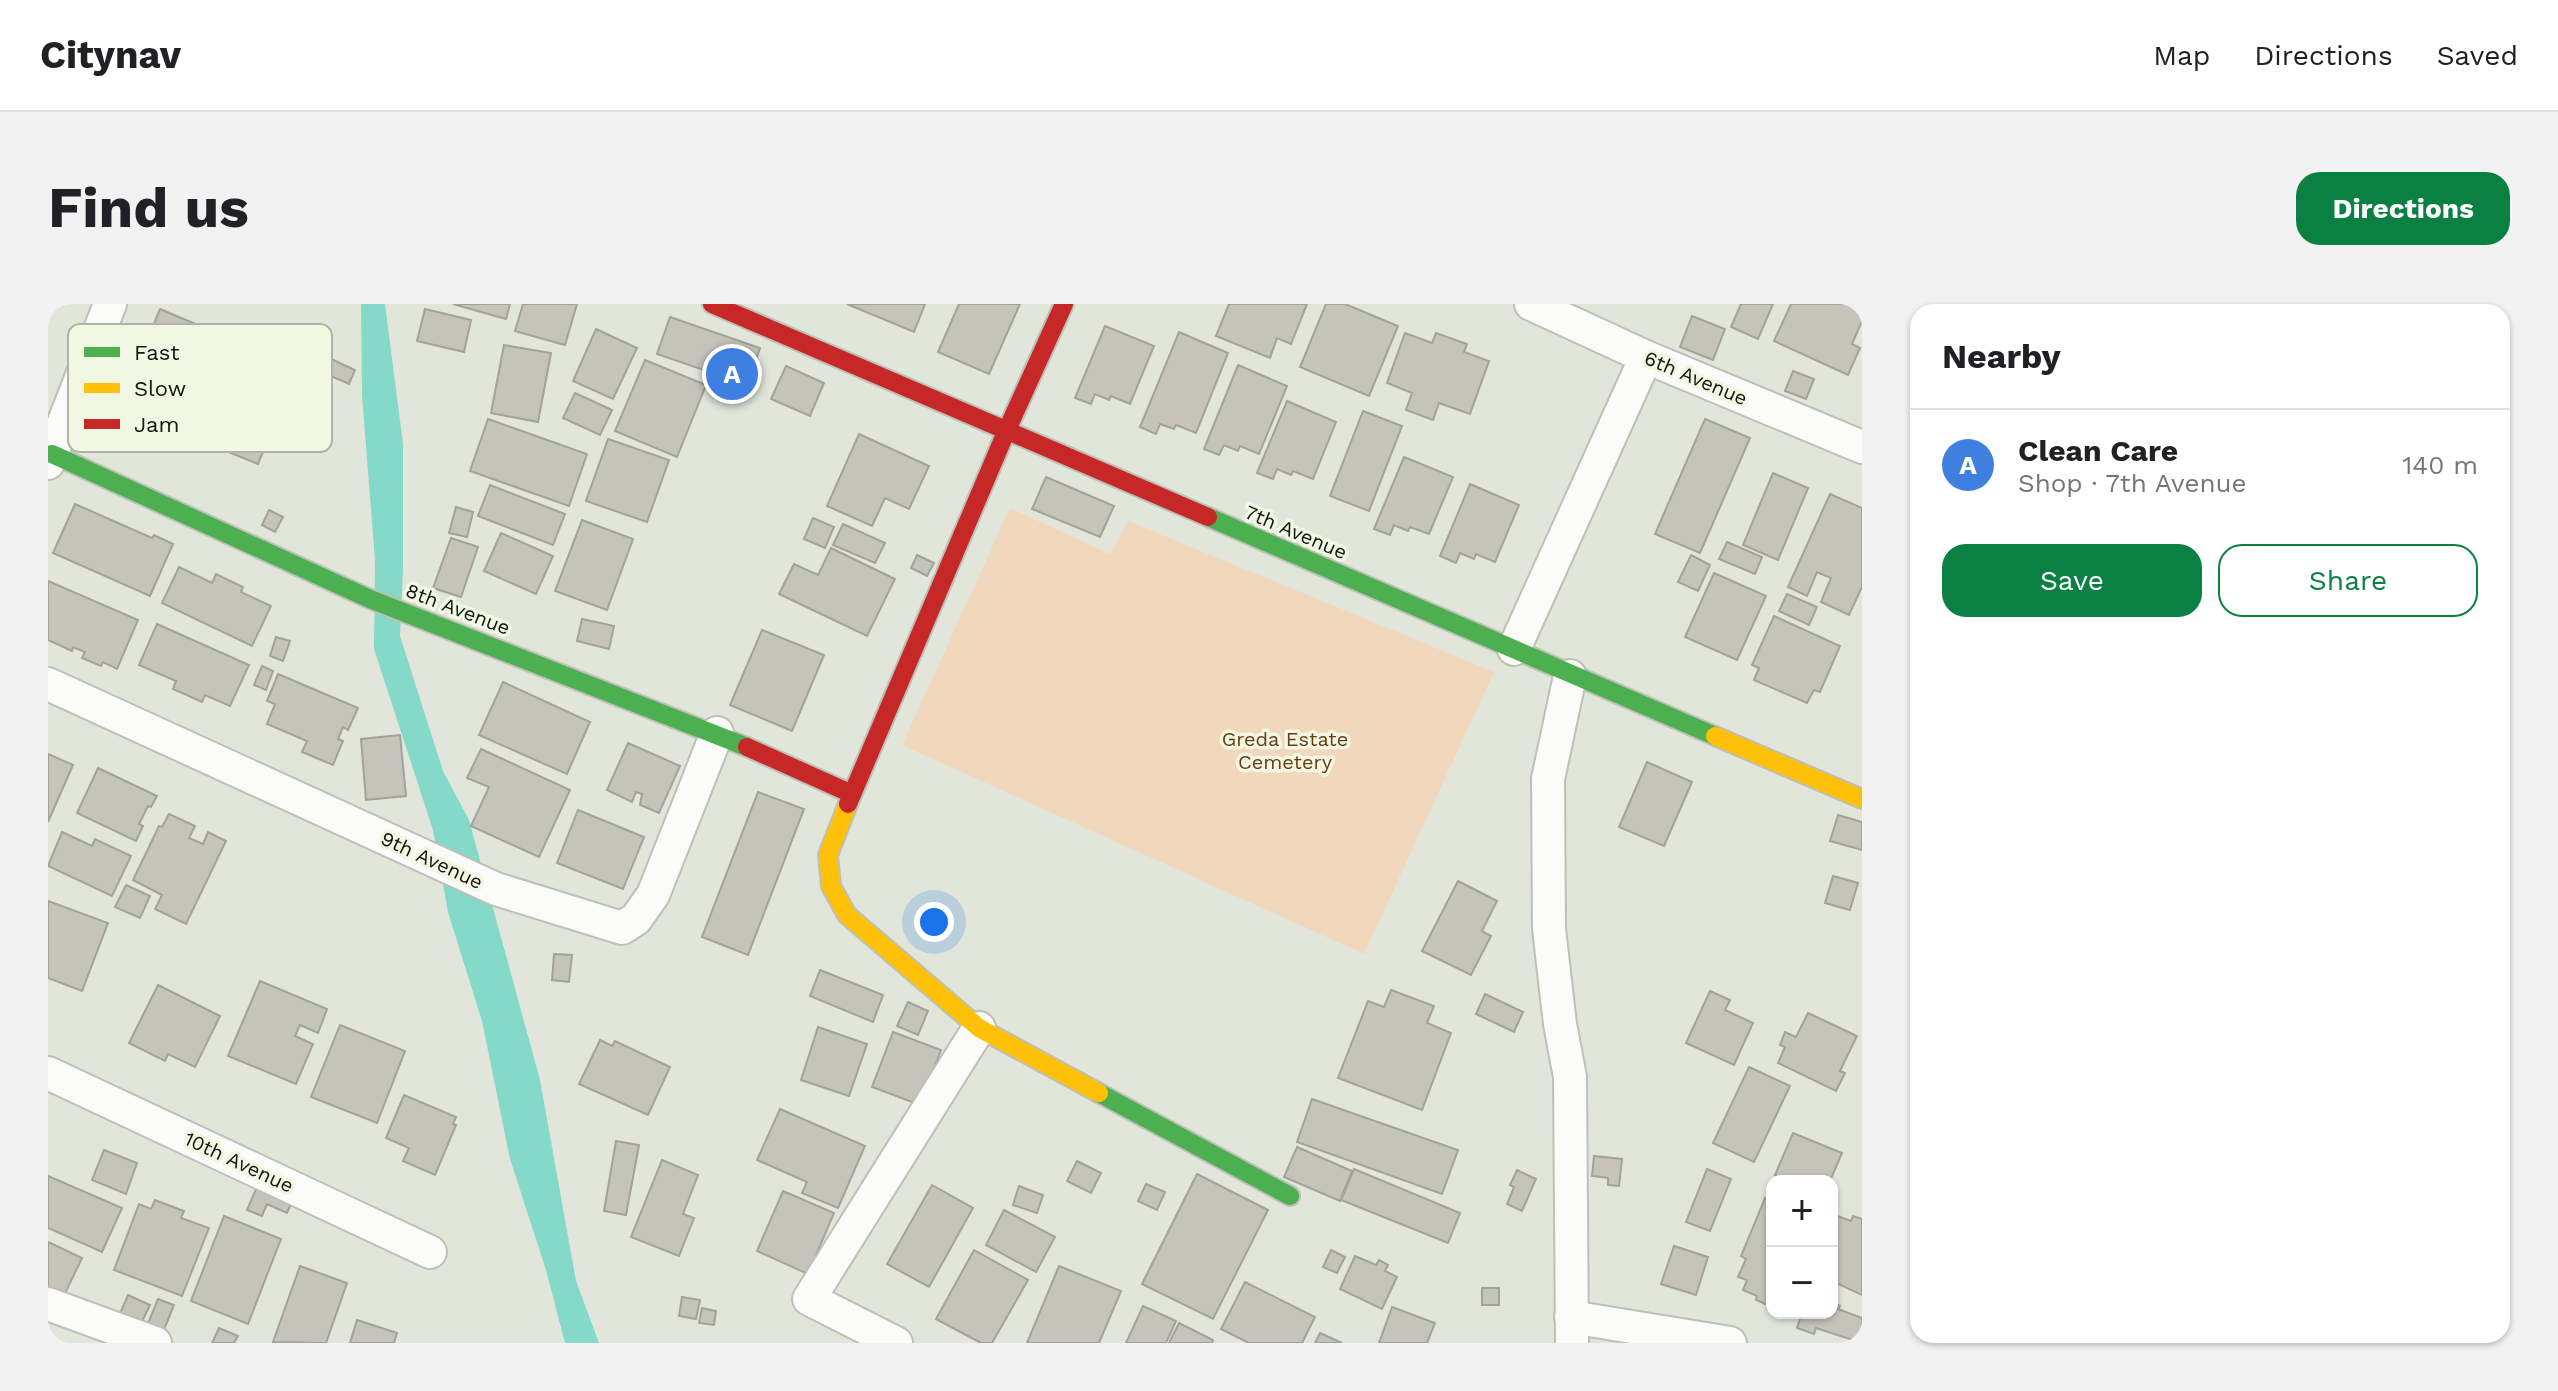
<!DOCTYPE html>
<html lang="en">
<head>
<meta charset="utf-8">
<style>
  :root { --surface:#fff; --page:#f2f2f2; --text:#202124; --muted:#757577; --line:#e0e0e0; --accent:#0b8043 }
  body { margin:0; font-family:"Work Sans",sans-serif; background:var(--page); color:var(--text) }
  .controls { position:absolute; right:24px; bottom:24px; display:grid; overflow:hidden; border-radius:16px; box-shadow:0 2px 6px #0004 }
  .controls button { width:72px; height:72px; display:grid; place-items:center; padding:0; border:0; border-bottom:2px solid var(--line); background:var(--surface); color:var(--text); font:40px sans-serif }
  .you { position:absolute; left:886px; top:618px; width:28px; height:28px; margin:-20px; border:6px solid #fff; border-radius:50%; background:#1a73e8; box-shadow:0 0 0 12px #1a73e833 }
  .badge { display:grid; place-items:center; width:52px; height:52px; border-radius:50%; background:var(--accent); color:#fff; font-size:26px; font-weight:700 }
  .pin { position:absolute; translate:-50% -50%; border:4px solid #fff; box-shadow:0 2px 8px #0006 }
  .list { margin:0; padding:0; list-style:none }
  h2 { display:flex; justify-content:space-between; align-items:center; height:104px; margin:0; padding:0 32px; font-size:34px }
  h2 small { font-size:26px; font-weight:400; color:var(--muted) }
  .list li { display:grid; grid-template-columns:52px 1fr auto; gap:24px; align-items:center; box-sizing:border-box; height:112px; padding:0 32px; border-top:2px solid var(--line) }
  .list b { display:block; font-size:30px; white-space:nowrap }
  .list p { margin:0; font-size:26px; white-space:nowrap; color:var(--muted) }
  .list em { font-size:26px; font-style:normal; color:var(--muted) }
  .actions { display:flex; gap:16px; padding:24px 32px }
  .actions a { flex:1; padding:18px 0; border:2px solid var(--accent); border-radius:24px; text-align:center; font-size:28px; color:var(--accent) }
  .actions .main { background:var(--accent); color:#fff }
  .map { position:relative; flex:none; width:1814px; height:1039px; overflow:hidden; border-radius:24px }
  header { display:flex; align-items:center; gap:48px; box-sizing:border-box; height:112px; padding:0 40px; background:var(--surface); border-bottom:2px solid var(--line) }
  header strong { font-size:38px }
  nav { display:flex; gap:44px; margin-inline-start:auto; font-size:28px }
  .intro { display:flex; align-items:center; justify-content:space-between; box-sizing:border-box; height:192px; padding:0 48px }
  h1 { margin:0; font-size:56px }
  .button { padding:20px 36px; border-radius:24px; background:var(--accent); color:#fff; font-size:28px; font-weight:700 }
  main { display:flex; gap:48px; padding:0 48px }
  aside { flex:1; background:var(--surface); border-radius:24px; box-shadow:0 2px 6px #0004 }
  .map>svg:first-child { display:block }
  .green { fill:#f1d7bc }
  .water { fill:#84d9c8 }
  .building { fill:#c4c4bb; stroke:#a2a299; stroke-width:2 }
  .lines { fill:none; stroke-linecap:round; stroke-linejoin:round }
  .street-casing { stroke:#bdc0b6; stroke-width:36 }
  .fast-casing { stroke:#bdc0b6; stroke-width:22 }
  .slow-casing { stroke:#bdc0b6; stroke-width:22 }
  .jam-casing { stroke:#bdc0b6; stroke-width:22 }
  .street { stroke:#fbfbf9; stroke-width:32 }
  .fast { stroke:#4caf50; stroke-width:18 }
  .slow { stroke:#ffc107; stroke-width:18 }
  .jam { stroke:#c62828; stroke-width:18 }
  .labels { text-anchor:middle; stroke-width:7; stroke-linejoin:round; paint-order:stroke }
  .street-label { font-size:20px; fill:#14160f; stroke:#f1f7e3 }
  .park-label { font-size:20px; fill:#6a3c10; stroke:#f1f7e3 }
  .key { fill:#f1f7e3; stroke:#afb4a3; stroke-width:2 }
  .key-label { font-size:22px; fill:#14160f }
</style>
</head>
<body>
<header>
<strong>Citynav</strong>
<nav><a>Map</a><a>Directions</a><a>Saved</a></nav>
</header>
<div class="intro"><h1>Find us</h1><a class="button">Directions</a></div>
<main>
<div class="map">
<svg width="1814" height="1039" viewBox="0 0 1814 1039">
  <rect width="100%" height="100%" fill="#e2e6da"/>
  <polygon class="green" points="962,204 1062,250 1080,217 1446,368 1316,650 854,441"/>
  <polygon class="water" points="313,0 337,0 355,140 355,264 352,332 395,467 421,516 492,776 528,977 551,1039 517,1039 498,966 462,855 434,717 400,608 385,526 326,345 327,256 314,91"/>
  <g class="building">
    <polygon points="405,0 462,0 458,15"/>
    <polygon points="475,0 529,0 517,41 467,27"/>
    <polygon points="799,0 877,0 866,28"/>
    <polygon points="911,0 972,0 941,70 890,48"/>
    <polygon points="1181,0 1259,0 1243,40 1229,34 1222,54 1168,32"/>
    <polygon points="1278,0 1297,0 1350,22 1321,92 1252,63"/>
    <polygon points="1693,0 1725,0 1710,35 1683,23"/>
    <polygon points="1743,0 1814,0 1814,17 1804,40 1812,44 1800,71 1726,37"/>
    <polygon points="112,5 169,29 122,141 65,117 77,89 82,91 99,51 94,49"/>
    <polygon points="377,5 423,16 416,48 369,37"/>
    <polygon points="1644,12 1677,25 1665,56 1632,43"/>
    <polygon points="622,13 712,44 699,81 609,50"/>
    <polygon points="1057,22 1106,42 1082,100 1063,92 1061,96 1047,90 1043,100 1027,94"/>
    <polygon points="548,25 589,44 565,95 525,77"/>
    <polygon points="1131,28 1180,49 1148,129 1128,121 1126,125 1112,120 1108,130 1092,123"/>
    <polygon points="1357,29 1384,39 1388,29 1419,40 1416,48 1441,57 1422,110 1391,99 1385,116 1358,106 1364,89 1339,79"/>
    <polygon points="456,41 503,49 490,118 443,109"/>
    <polygon points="189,44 258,72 227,147 217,143 210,160 151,136"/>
    <polygon points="283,55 307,66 301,80 276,69"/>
    <polygon points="597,56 658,81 629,153 567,127"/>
    <polygon points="1190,61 1239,82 1211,150 1192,142 1190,147 1176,141 1171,151 1156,145"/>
    <polygon points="738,62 776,79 762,112 723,95"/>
    <polygon points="1745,67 1766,75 1758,95 1737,87"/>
    <polygon points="527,89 564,106 552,131 515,114"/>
    <polygon points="1239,97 1288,118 1265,175 1245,167 1243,171 1229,165 1225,175 1209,169"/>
    <polygon points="1315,107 1354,122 1321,207 1282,192"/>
    <polygon points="440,115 539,150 521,202 422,167"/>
    <polygon points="1657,115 1702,134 1652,249 1607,230"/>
    <polygon points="811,130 881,162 861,205 837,194 824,222 779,202"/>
    <polygon points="560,135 621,156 599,218 538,197"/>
    <polygon points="1356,153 1405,173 1381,230 1362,223 1360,227 1346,221 1342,231 1326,225"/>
    <polygon points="1725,169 1760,184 1730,256 1695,241"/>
    <polygon points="998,173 1066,202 1052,233 984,205"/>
    <polygon points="1422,180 1471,201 1447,258 1428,250 1426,255 1412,249 1408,259 1392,252"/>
    <polygon points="442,181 517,210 505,241 430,212"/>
    <polygon points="1782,190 1814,204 1814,283 1801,311 1773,298 1783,274 1769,268 1759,292 1740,283"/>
    <polygon points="27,200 104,234 106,231 125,240 102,292 5,249"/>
    <polygon points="408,203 425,208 419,233 401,229"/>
    <polygon points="221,206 235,213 227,228 214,221"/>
    <polygon points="765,214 786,223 777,244 756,235"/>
    <polygon points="534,216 585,235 559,306 507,287"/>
    <polygon points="795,220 837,239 827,259 785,241"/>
    <polygon points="453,229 505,252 488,290 436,267"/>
    <polygon points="403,234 430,243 413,293 385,284"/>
    <polygon points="1679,238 1714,253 1707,270 1671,255"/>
    <polygon points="783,244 847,275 819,332 731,290 746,260 770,271"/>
    <polygon points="869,251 886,259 879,272 863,264"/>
    <polygon points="1643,251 1662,261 1650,287 1630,278"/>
    <polygon points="131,263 164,279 168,270 195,283 193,288 223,302 204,342 114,299"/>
    <polygon points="1666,269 1718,292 1689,356 1637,333"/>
    <polygon points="0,277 90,316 69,365 55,358 53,362 34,354 37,348 25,343 24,347 0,336"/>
    <polygon points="1739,290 1769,303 1761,321 1731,307"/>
    <polygon points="1726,312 1792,342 1772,388 1766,386 1759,399 1706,376 1711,364 1704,361"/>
    <polygon points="534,315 566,322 561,345 529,337"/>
    <polygon points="109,320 201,361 182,402 157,391 154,398 125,385 128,377 91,361"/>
    <polygon points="714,326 776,351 744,427 682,401"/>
    <polygon points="228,333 242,337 235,357 222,352"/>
    <polygon points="214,362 225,367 218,386 206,381"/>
    <polygon points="230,370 310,404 300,426 295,423 290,435 295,437 285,461 254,448 259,437 219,420 227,400 219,397"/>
    <polygon points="455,378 542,418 519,470 431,431"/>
    <polygon points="352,431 358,492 318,496 313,435"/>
    <polygon points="580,439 632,462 611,509 592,501 594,490 588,488 584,498 559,486"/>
    <polygon points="433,445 522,486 491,553 423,522 441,483 419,474"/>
    <polygon points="0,450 25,461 0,518"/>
    <polygon points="1599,458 1644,478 1616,542 1571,523"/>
    <polygon points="50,464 109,492 103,503 100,502 91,520 95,522 88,537 29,509"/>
    <polygon points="710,488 756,505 700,651 654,633"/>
    <polygon points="530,506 596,533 575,585 509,559"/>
    <polygon points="121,510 147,522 141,534 155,540 160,528 178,537 138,620 107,605 114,591 85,576 111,522 114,523"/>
    <polygon points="1790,511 1814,518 1814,546 1782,537"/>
    <polygon points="14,528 44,542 47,535 83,552 64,592 0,562"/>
    <polygon points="1785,572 1810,579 1802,606 1777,599"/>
    <polygon points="1410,577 1449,597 1434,627 1443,632 1423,671 1374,647"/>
    <polygon points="78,581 102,592 92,614 67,603"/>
    <polygon points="0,597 60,619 34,687 0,674"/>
    <polygon points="506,650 524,651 521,678 504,676"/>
    <polygon points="772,666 835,691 825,718 762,692"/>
    <polygon points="212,677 279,705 270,729 252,721 247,732 265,740 248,780 180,752"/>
    <polygon points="110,681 172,712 147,763 120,750 117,757 81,739"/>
    <polygon points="1343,686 1386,702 1379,719 1403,729 1374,806 1290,774 1320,697 1336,703"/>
    <polygon points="1662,687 1682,696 1677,706 1705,719 1686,761 1638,739"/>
    <polygon points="1437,690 1475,708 1466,728 1428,710"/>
    <polygon points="860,698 880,707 870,731 849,722"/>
    <polygon points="1760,709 1809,732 1792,767 1797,769 1788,787 1730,759 1737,743 1732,741 1737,728 1748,733"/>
    <polygon points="292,721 357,747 329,819 263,793"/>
    <polygon points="770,723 819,740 801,792 753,776"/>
    <polygon points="845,728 893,746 872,801 824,783"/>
    <polygon points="552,736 564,742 567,737 622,763 600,811 531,780"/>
    <polygon points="1701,763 1742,782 1706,858 1665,839"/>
    <polygon points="356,791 408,813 405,820 408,821 387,871 355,857 361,844 338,834"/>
    <polygon points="1264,795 1410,846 1394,890 1249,838"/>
    <polygon points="732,805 817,842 790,904 754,889 759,878 709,856"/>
    <polygon points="1745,829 1794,849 1782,877 1742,877 1727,871"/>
    <polygon points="568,837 591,841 578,911 556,907"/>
    <polygon points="1249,843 1304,867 1292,897 1236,873"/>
    <polygon points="56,846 89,859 78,890 44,876"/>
    <polygon points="1546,852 1574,855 1571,882 1560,881 1560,874 1544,872"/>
    <polygon points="614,856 650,871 635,910 646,914 631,952 583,933"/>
    <polygon points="1029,857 1053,869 1043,889 1019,877"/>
    <polygon points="1306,865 1412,909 1400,939 1293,896"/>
    <polygon points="1659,865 1683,875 1662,927 1638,918"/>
    <polygon points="1469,866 1488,875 1474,907 1459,900 1466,883 1462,881"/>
    <polygon points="1149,870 1220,906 1165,1015 1094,980"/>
    <polygon points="0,872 74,904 54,948 0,924"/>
    <polygon points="211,878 246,893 239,909 219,900 214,912 199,906"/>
    <polygon points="1098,880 1117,888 1109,906 1090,897"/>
    <polygon points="884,881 925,904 881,983 839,960"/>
    <polygon points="971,882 995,891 989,909 965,901"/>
    <polygon points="735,887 786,909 760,970 709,947"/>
    <polygon points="1717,894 1724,897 1724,1003 1708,996 1709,992 1695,986 1699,976 1690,973 1698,955 1693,952"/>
    <polygon points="107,896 136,907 133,914 161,924 134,992 66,966 91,900 103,905"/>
    <polygon points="956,906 1007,933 988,968 938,941"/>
    <polygon points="1784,910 1803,917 1805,912 1814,915 1814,991 1784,977"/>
    <polygon points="176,912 233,935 200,1020 143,997"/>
    <polygon points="0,938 34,954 11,1002 0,997"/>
    <polygon points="1626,942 1660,953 1648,991 1613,980"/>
    <polygon points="926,946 980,976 944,1039 933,1039 888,1015"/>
    <polygon points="1283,946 1297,953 1289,969 1275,963"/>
    <polygon points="1307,952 1328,961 1331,956 1340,961 1337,967 1349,973 1334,1005 1292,985"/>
    <polygon points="252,962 299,979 278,1039 225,1038"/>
    <polygon points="1011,962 1073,987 1051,1039 979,1039"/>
    <polygon points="1197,978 1267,1013 1254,1039 1201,1039 1173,1025"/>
    <rect x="1434" y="984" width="17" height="17"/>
    <polygon points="80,991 102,1001 91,1024 70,1014"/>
    <polygon points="634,993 652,996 648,1015 631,1012"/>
    <polygon points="110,995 126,1001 115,1028 99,1022"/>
    <polygon points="1784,998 1792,1002 1790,1005 1814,1014 1814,1039 1768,1024 1766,1030 1749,1024 1754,1009 1784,1009"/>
    <polygon points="1095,1002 1128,1017 1118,1039 1078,1039"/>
    <polygon points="1344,1003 1387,1019 1379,1039 1331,1039"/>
    <polygon points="654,1004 668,1007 666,1021 651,1019"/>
    <polygon points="309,1016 349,1029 346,1039 302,1039"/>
    <polygon points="1131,1019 1165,1036 1164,1039 1121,1039"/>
    <polygon points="171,1024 190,1032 186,1039 164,1039"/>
    <polygon points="1272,1029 1294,1039 1267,1039"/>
  </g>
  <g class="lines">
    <defs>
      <g id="street">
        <polyline points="1483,0 1598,53 1814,143"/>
        <polyline points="0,159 62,0"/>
        <polyline points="1466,345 1598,53"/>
        <polyline points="1522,372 1500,475 1501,625 1512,720 1522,773 1524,1039"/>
        <polyline points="0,380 448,585 574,624 588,615 605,591 669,429"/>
        <polyline points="0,769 382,948"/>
        <polyline points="0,1000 107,1039"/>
        <polyline points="1523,1013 1682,1039"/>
        <polyline points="848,1039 761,995 931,724"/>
      </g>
      <g id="fast">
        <polyline points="4,150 322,295 699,443"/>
        <polyline points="1160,213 1667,432"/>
        <polyline points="1051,789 1242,892"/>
      </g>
      <g id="slow">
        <polyline points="1667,432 1814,495"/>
        <polyline points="800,500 780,551 783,582 799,611 931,724 1051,789"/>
      </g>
      <g id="jam">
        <polyline points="664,0 1160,213"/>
        <polyline points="699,443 804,490"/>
        <polyline points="800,500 958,128 1016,0"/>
      </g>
    </defs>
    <use href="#street" class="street-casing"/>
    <use href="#fast" class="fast-casing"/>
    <use href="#slow" class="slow-casing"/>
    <use href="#jam" class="jam-casing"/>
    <use href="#street" class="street"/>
    <use href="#fast" class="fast"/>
    <use href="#slow" class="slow"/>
    <use href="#jam" class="jam"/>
  </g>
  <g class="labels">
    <g class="street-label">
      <text transform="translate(1648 74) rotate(23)" y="7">6th Avenue</text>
      <text transform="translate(1248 228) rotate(23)" y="7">7th Avenue</text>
      <text transform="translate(410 305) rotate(21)" y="7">8th Avenue</text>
      <text transform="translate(384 556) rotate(25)" y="7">9th Avenue</text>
      <text transform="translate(191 858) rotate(25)" y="7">10th Avenue</text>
    </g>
    <g class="park-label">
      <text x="1237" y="442">Greda Estate<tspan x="1237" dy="23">Cemetery</tspan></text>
    </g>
  </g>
  <rect x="20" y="20" width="264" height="128" rx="12" class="key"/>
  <rect x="36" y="43" width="36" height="10" fill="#4caf50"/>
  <rect x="36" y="79" width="36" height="10" fill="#ffc107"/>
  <rect x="36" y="115" width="36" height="10" fill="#c62828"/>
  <g class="key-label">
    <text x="86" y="56">Fast</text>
    <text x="86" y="92">Slow</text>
    <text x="86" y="128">Jam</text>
  </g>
</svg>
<div class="controls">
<button>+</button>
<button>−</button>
</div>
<div class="you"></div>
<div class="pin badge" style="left:684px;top:70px;background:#3f7fe0">A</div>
</div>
<aside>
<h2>Nearby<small></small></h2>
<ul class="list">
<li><span class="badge" style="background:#3f7fe0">A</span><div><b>Clean Care</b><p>Shop · 7th Avenue</p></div><em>140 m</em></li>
</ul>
<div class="actions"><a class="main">Save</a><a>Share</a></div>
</aside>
</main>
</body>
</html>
